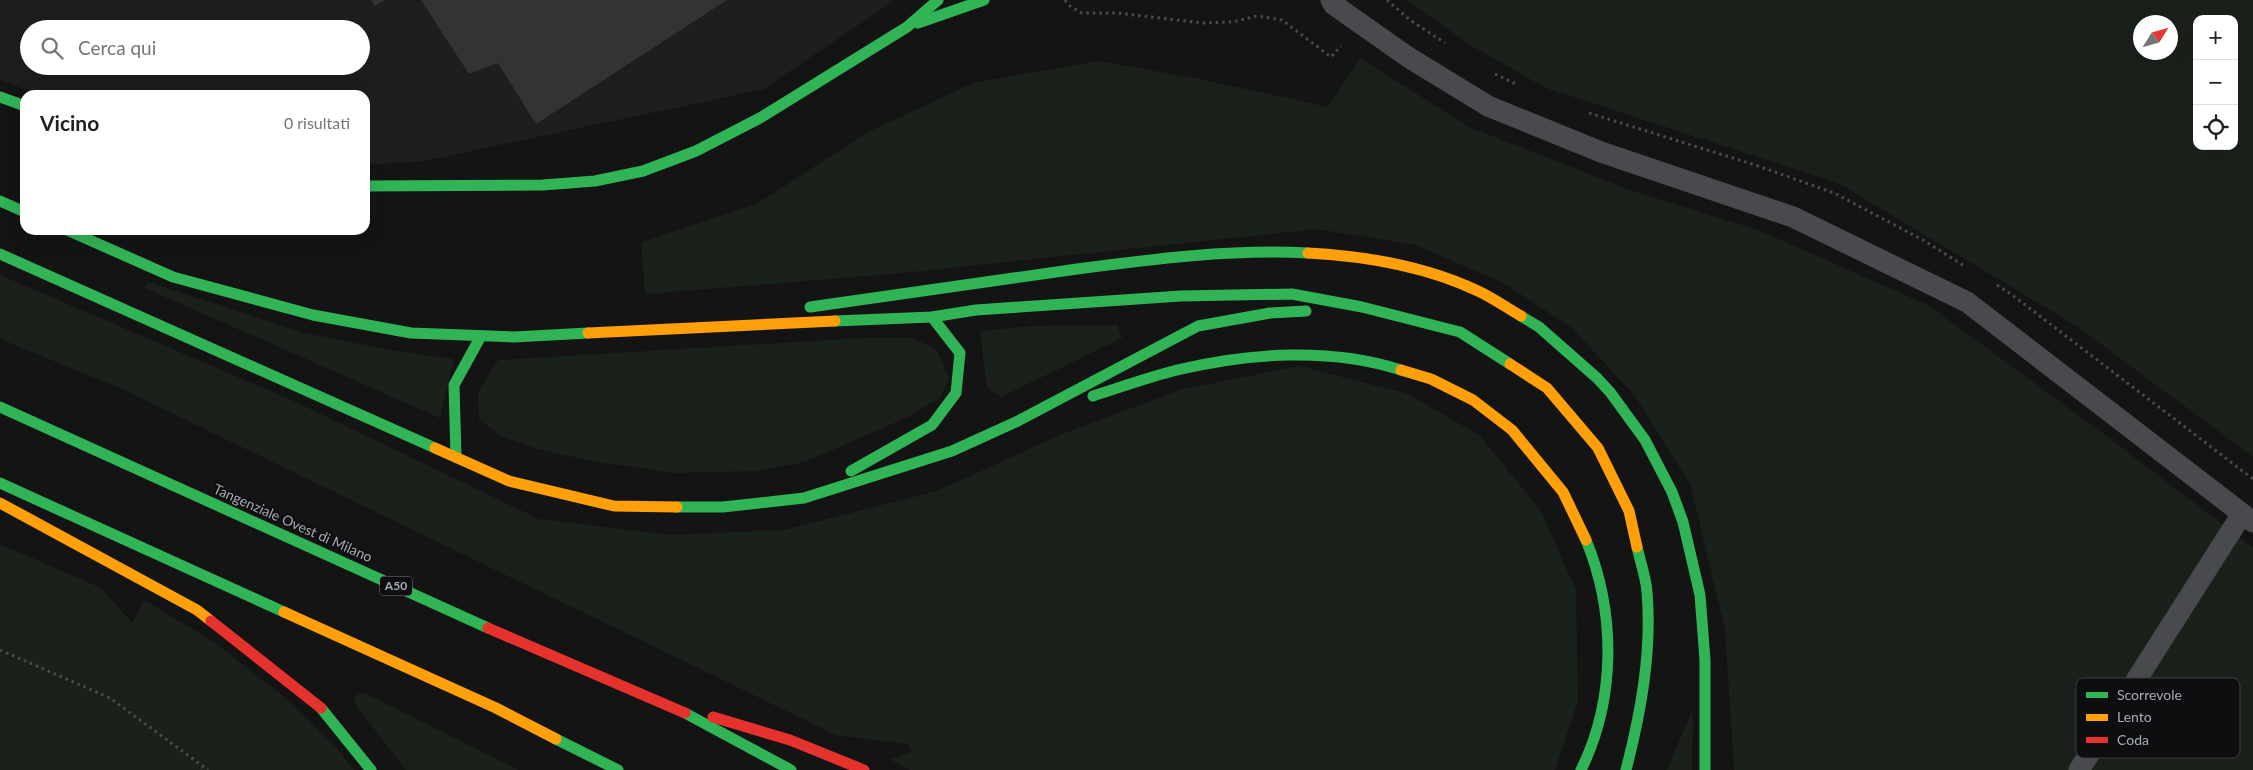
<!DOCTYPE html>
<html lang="it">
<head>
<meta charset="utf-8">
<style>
  :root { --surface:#fff; --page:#f2f2f2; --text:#202124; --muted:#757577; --line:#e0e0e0 }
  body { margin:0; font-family:Lato,sans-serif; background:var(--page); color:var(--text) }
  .controls { position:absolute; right:15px; top:15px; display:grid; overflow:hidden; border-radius:10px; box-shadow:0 5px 20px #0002 }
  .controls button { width:45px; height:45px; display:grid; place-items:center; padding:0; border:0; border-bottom:1px solid var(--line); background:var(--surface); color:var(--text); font:25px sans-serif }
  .compass { position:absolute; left:2133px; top:15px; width:45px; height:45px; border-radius:50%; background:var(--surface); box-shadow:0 5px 20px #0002; rotate:53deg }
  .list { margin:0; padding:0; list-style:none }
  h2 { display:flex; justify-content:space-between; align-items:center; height:65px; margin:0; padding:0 20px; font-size:21px }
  h2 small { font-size:16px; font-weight:400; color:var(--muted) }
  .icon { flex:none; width:28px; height:28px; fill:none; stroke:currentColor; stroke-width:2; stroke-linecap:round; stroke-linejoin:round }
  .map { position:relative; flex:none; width:2253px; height:770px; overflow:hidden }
  .search { position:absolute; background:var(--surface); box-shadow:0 5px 20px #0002; left:20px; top:20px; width:350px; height:55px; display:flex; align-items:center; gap:12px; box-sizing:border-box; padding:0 18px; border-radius:28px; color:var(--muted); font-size:19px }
  .panel { position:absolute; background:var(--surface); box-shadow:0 5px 20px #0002; left:20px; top:90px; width:350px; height:145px; border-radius:15px }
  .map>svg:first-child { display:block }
  .built { fill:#1e1e20; fill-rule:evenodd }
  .green { fill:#1a211b; fill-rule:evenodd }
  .building { fill:#333335 }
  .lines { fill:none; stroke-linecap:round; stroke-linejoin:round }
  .path { stroke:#4a4b4f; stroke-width:3; stroke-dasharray:2.5 4; stroke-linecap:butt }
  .lane { stroke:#484a4d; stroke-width:21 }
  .fast { stroke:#30b455; stroke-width:11 }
  .slow { stroke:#ff9f0a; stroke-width:11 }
  .jam { stroke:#e5322d; stroke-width:11 }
  .labels { text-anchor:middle; stroke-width:4; stroke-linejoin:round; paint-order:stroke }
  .shield { fill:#0e0e10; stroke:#787c84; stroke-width:1 }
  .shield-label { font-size:12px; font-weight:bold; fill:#a5abb5 }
  .street-label { font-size:14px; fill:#a5abb5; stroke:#0e0e10 }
  .key { fill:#0e0e10; stroke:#3b3d42; stroke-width:1 }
  .key-label { font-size:14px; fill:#a5abb5 }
</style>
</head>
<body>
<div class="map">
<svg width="2253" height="770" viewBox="0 0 2253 770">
  <rect width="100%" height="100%" fill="#141414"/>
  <path class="built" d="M0,0h895l-131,89 -340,72 -59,4v-70h-326l-39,-15zM29,29h332v37h-332z"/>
  <g class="green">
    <path d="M1407,0h846v457l-175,-130 -240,-144 -292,-95 -73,-41zM2197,19h37v127h-37zM2140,22h30v30h-30z"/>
    <polygon points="1360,58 1469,127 1633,191 1758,230 1928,305 2112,440 2253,548 2253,770 1734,770 1725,629 1690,484 1635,396 1572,328 1505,284 1416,245 1316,229 892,274 645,294 641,242 758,203 868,132 973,83 1098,61 1195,78 1328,107"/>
    <polygon points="0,275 298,403 539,519 669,535 784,530 937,491 1062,434 1180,390 1299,366 1409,394 1480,436 1541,511 1576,590 1578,701 1555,770 910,770 889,759 912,752 907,744 836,735 122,389 0,339"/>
    <polygon points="148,282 305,333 396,351 454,359 440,418 145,288"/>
    <polygon points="1117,325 1122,338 1001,397 987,388 980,331 1033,326"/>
    <polygon points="866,338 912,338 936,349 949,378 941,397 906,418 805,462 755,471 677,473 586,460 535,448 501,436 479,419 478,392 498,360"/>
    <polygon points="0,544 101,588 132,623 144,600 214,642 283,696 336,747 354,770 0,770"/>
    <polygon points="363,692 518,770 406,770 354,703 356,696"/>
    <polygon points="1693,709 1692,770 1667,770"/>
  </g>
  <g class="building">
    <polygon points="371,0 385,0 375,6"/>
    <polygon points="421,0 727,0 536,124 498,63 469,74"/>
  </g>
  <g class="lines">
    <g class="path">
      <polyline points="1065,0 1070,6 1082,13 1116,13 1204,23 1232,22 1257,16 1282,20 1331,57 1341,46"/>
      <polyline points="1387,0 1410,20 1445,43"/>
      <polyline points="1495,74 1516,84"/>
      <polyline points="1589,113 1755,165 1834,193 1923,240 1966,267"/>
      <polyline points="1997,285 2011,294 2253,479"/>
      <polyline points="0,650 110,698 208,770"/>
    </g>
    <g class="lane">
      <polyline points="1331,0 1334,5 1408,57 1488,106 1601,152 1793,217 1967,302 2253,522"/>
      <polyline points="2079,770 2242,514"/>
    </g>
    <g class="fast">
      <polyline points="918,23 984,0"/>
      <polyline points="0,97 25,106"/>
      <polyline points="365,186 543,185 595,181 643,171 696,151 760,118 907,27 938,0"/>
      <polyline points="0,201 25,212"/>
      <polyline points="67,230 173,277 313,315 411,333 514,337 588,333"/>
      <polyline points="0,254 435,448"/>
      <path d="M810,307c89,-13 178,-26 267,-38 76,-10 154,-20 231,-16"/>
      <polyline points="1521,316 1539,327 1597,378 1610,392 1645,440 1672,492 1683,522 1700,595 1705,660 1705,770"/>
      <polyline points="835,321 932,317 976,310 1181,296 1292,294 1362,307 1460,332 1510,364"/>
      <path d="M1093,396c28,-9 56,-19 84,-26 71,-17 154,-23 224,0"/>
      <polyline points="0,407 488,628"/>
      <polyline points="456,457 454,385 481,336"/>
      <polyline points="851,471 932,425 956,393 960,353 932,317"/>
      <polyline points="0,483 284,612"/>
      <polyline points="677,507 723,507 804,498 952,451 1018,421 1198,326 1270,313 1306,311"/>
      <polyline points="321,708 371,770"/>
      <polyline points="685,713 791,770"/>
      <polyline points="556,739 618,770"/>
      <path d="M1581,770c35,-71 35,-157 5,-230"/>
      <path d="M1626,770c15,-58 26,-118 21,-178 -1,-15 -7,-31 -10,-45"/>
    </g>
    <g class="slow">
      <path d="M1308,253c58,3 117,13 170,38 15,7 29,17 43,25"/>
      <polyline points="588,333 835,321"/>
      <polyline points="1510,364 1547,388 1598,448 1629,511 1637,547"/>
      <polyline points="1401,370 1431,379 1473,400 1512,430 1563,492 1586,540"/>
      <polyline points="435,448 509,481 614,506 677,507"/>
      <polyline points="0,503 197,610 211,621"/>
      <polyline points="284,612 496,708 556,739"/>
    </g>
    <g class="jam">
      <polyline points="211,621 321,708"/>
      <polyline points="488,628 685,713"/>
      <polyline points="713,717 790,740 864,770"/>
    </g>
  </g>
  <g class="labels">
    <rect class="shield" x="380" y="576.5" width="32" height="19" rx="4"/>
    <g class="shield-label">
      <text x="396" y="590">A50</text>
    </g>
    <g class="street-label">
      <text transform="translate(293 523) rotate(24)" y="5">Tangenziale Ovest di Milano</text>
    </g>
  </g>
  <rect x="2076" y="678" width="164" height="80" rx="8" class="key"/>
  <rect x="2086" y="692" width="22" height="6" fill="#30b455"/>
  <rect x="2086" y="714" width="22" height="7" fill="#ff9f0a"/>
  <rect x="2086" y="737" width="22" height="6" fill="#e5322d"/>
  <g class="key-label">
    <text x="2117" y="700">Scorrevole</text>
    <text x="2117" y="722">Lento</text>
    <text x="2117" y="745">Coda</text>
  </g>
</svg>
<div class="controls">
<button>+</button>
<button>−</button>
<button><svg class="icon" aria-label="locate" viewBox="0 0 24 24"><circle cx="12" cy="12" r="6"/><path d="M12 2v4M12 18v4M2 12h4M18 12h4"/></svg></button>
</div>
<svg class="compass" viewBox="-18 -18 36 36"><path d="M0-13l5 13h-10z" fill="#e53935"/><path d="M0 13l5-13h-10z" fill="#757577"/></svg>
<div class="search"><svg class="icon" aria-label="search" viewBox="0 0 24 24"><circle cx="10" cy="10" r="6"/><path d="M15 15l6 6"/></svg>Cerca qui</div>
<section class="panel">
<h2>Vicino<small>0 risultati</small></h2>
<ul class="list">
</ul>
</section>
</div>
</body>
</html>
